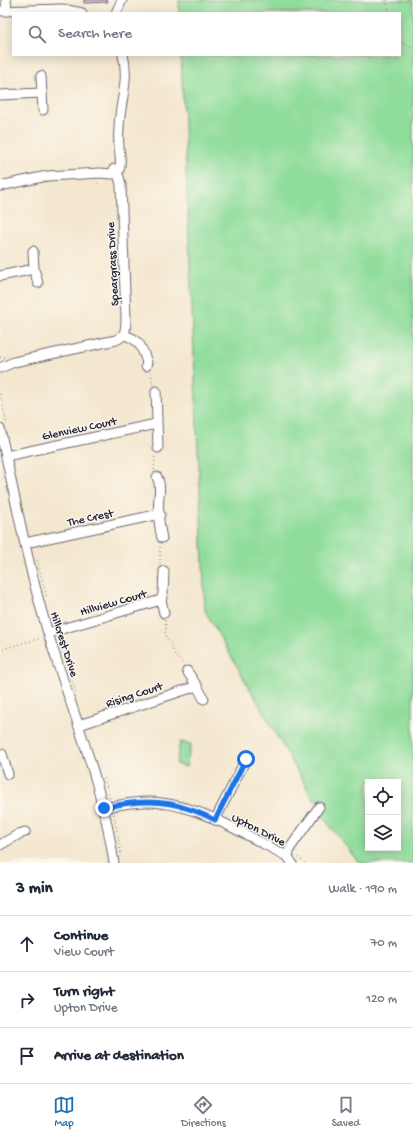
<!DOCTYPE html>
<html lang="en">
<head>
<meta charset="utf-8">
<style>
  :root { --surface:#fff; --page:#f6f6f7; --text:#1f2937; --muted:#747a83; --line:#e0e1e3; --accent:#1f6fb2 }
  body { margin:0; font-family:"Gochi Hand",sans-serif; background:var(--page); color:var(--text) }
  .controls { position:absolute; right:12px; bottom:12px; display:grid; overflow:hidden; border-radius:0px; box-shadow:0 2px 10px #0003 }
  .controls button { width:36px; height:36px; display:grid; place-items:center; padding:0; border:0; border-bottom:1px solid var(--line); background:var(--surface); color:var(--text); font:20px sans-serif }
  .stop { position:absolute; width:12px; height:12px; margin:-9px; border:3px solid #1a73e8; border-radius:50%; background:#fff }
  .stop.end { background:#1a73e8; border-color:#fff; box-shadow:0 1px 4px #0008 }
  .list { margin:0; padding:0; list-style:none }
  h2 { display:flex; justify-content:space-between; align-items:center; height:52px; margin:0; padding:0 16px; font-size:17px }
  h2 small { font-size:13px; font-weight:400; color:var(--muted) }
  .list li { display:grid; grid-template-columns:26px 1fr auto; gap:12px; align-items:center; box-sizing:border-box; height:56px; padding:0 16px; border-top:1px solid var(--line) }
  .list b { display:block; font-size:15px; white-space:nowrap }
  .list p { margin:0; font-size:13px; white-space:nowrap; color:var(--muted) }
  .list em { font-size:13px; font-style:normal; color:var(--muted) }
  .icon { flex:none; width:22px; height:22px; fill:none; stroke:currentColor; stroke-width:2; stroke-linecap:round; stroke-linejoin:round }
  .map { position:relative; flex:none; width:413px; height:863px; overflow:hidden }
  .search { position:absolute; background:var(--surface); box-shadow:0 2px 10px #0003; left:12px; right:12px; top:12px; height:44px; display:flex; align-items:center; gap:10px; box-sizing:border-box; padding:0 14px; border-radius:0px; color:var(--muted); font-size:15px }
  .sheet { height:220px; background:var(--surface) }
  nav { display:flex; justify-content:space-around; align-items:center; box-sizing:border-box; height:56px; border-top:1px solid var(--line); background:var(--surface); font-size:11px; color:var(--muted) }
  nav a { display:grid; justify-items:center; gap:2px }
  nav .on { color:var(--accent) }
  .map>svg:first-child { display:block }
  .grass { fill:#90dd9b; stroke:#59806b; fill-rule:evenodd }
  .building { fill:url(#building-back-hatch) }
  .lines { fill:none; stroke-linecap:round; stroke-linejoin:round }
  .minor-casing { stroke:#6c676f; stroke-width:11 }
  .path { stroke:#6c676f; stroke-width:1; stroke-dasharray:1 3; stroke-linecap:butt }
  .minor { stroke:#fff; stroke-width:9 }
  .route { stroke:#1a73e8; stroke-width:5 }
  .labels { text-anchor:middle; stroke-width:3; stroke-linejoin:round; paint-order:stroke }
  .street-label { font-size:12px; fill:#22223b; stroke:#fbf7ec }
</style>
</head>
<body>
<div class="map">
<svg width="413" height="863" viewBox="0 0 413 863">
  <defs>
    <pattern id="building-back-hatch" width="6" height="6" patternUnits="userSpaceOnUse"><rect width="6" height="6" fill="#d7a9e9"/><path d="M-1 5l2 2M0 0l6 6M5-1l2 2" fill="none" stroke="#b891c9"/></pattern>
  </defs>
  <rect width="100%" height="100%" fill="#fbf7ec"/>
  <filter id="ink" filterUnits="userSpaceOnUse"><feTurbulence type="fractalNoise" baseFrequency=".025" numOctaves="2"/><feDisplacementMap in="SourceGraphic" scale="8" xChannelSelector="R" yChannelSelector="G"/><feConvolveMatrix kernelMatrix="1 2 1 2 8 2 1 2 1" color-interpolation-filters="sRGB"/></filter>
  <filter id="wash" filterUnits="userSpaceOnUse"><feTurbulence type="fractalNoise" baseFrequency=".012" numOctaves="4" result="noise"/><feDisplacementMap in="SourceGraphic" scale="16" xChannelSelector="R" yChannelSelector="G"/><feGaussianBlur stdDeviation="0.9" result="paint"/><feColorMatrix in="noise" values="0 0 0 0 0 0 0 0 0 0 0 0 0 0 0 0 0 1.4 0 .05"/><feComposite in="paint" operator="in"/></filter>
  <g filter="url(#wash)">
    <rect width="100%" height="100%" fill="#f4e7cf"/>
    <g class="grass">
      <path d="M179,0h234v863h-54l-33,-42 -3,-4 2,-11 -4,-7 -7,1 -109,-189 -24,-556h219v-42h-221zM368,782h30v66h-30z"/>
      <polygon points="180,742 191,744 186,767 176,764"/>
    </g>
    <g id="blocks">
      <polygon class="building" points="84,0 107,0 108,2 84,3"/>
    </g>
  </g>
  <g filter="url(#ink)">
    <use href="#blocks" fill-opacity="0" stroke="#6c676f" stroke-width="1"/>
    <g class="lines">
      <defs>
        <g id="minor">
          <polyline points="6,0 7,11"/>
          <polyline points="0,11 62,9 82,13"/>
          <polyline points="116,13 122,0"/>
          <polyline points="41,76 43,110"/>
          <polyline points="0,95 41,93"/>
          <path d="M0,186l47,-10 53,-3 12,1 7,-4c3,-7 1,-14 0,-22 0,-6 -1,-12 0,-18 0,-27 11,-48 4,-75"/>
          <polyline points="34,269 38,283"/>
          <polyline points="0,276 34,269 33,251"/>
          <path d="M124,335c17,5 17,12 23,27l-1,4"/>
          <path d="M0,368l14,-6 102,-22c10,-4 10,-12 10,-22l-5,-133 -2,-8 -5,-8"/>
          <polyline points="156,391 158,448"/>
          <path d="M0,429c15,68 28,138 48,204 23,76 55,151 66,230"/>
          <polyline points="6,456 156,424"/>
          <path d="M157,477c3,6 3,13 2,19 -1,12 0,30 3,42"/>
          <polyline points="25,543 160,514"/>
          <polyline points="161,600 164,613"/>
          <polyline points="48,633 161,600 163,594 164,571"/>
          <polyline points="197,686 204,699"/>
          <polyline points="79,725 197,686 187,671"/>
          <polyline points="2,754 8,774"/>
          <path d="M104,808c19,-4 39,-8 58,-5 41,5 82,31 119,50l7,4 4,6"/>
          <polyline points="215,820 246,759"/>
          <polyline points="0,845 19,834 25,832"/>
          <polyline points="288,857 290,848 319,807"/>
        </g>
      </defs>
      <use href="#minor" class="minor-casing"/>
      <g class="path">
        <polyline points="386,0 390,13"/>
        <polyline points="400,41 413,49"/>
        <polyline points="97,184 100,182"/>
        <polyline points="0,357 5,357"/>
        <polyline points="151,372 153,385"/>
        <polyline points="0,394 7,424"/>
        <polyline points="154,470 155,455"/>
        <polyline points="37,560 47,598"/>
        <polyline points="160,564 160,546"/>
        <polyline points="165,620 166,627 165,634 168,640 172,646 174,654 184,665"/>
        <polyline points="58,638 76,692"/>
        <polyline points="0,652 6,648 41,638"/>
        <polyline points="104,778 110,798"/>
        <polyline points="114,814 117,831"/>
        <polyline points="118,836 121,856"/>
        <polyline points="298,857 305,863"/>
      </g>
      <use href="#minor" class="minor"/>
    </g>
  </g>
  <g class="lines" filter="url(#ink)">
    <path class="route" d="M104,808c28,-7 58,-9 85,1 9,3 18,7 26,11l31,-61"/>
  </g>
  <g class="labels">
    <g class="street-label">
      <text transform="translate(112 264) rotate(-93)" y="4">Speargrass Drive</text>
      <text transform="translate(79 428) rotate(-12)" y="4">Glenview Court</text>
      <text transform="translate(90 517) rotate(-12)" y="4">The Crest</text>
      <text transform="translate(113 602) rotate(-16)" y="4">Hillview Court</text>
      <text transform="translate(65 644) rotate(72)" y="4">Hillcrest Drive</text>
      <text transform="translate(134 694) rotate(-18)" y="4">Rising Court</text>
      <text transform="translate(259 829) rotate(27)" y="4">Upton Drive</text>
    </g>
  </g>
</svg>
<div class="controls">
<button><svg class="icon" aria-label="locate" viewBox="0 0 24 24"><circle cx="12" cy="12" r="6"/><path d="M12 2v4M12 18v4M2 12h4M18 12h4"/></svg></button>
<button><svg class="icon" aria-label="layers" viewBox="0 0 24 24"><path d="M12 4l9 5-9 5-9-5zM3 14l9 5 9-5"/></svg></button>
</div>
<div class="stop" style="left:246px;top:759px"></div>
<div class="stop end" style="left:104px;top:808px"></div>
<div class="search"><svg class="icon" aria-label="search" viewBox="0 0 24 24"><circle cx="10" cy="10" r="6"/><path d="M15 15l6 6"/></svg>Search here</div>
</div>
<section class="sheet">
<h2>3 min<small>Walk · 190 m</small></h2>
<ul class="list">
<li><svg class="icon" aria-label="ahead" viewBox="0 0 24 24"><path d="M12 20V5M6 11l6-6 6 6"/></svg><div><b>Continue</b><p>View Court</p></div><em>70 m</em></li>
<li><svg class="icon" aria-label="right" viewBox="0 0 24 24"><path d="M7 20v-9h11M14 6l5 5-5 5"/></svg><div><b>Turn right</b><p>Upton Drive</p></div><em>120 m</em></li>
<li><svg class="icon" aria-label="arrive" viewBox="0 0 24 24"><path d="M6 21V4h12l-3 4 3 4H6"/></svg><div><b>Arrive at destination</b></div></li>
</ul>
</section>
<nav>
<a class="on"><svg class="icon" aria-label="map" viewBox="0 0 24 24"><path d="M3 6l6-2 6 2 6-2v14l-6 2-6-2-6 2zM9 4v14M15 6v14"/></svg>Map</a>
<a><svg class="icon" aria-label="directions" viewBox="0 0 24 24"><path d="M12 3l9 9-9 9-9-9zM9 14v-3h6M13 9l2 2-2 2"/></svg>Directions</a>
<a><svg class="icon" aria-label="saved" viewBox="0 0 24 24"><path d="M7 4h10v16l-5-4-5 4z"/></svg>Saved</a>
</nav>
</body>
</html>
